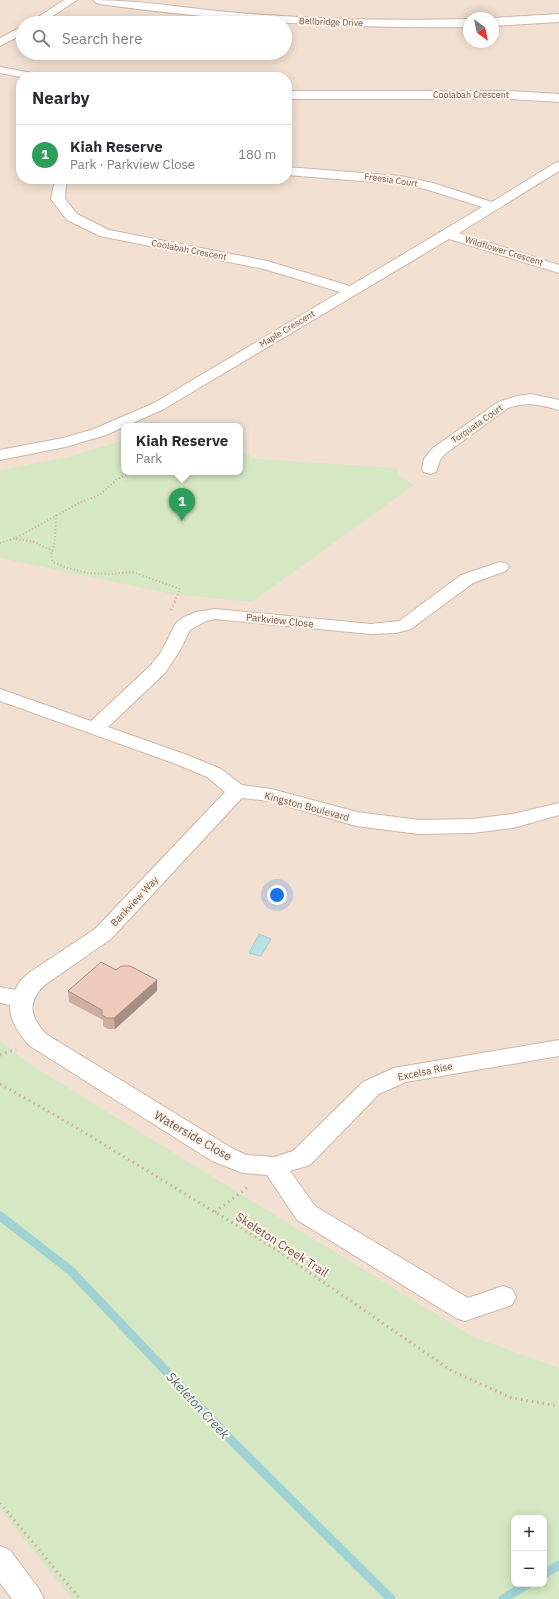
<!DOCTYPE html>
<html lang="en">
<head>
<meta charset="utf-8">
<style>
  :root { --surface:#fff; --page:#f7f7f7; --text:#2b2b33; --muted:#7c7c81; --line:#e1e1e2; --accent:#dd6150 }
  body { margin:0; font-family:"IBM Plex Sans",sans-serif; background:var(--page); color:var(--text) }
  .controls { position:absolute; right:12px; bottom:12px; display:grid; overflow:hidden; border-radius:8px; box-shadow:0 2px 10px #0003 }
  .controls button { width:36px; height:36px; display:grid; place-items:center; padding:0; border:0; border-bottom:1px solid var(--line); background:var(--surface); color:var(--text); font:20px sans-serif }
  .compass { position:absolute; left:463px; top:12px; width:36px; height:36px; border-radius:50%; background:var(--surface); box-shadow:0 2px 10px #0003; rotate:147deg }
  .you { position:absolute; left:277px; top:895px; width:14px; height:14px; margin:-10px; border:3px solid #fff; border-radius:50%; background:#1a73e8; box-shadow:0 0 0 6px #1a73e833 }
  .badge { display:grid; place-items:center; width:26px; height:26px; border-radius:50%; background:var(--accent); color:#fff; font-size:13px; font-weight:700 }
  .pin { position:absolute; translate:-50% -33px; filter:drop-shadow(0 1px 2px #0008) }
  .pin::after { content:''; position:absolute; top:21px; width:14px; height:12px; background:inherit; clip-path:polygon(0 0,100% 0,50% 100%) }
  .popup { position:absolute; left:121px; top:423px; width:122px; height:52px; box-sizing:border-box; display:grid; place-content:center; border-radius:8px; background:var(--surface); filter:drop-shadow(0 1px 3px #0005); font-size:13px; white-space:nowrap; color:var(--muted) }
  .popup b { font-size:15px; color:var(--text) }
  .popup::after { content:''; position:absolute; left:50%; top:100%; margin-left:-8px; border:8px solid transparent; border-top-color:var(--surface) }
  .list { margin:0; padding:0; list-style:none }
  h2 { display:flex; justify-content:space-between; align-items:center; height:52px; margin:0; padding:0 16px; font-size:17px }
  h2 small { font-size:13px; font-weight:400; color:var(--muted) }
  .list li { display:grid; grid-template-columns:26px 1fr auto; gap:12px; align-items:center; box-sizing:border-box; height:60px; padding:0 16px; border-top:1px solid var(--line) }
  .list b { display:block; font-size:15px; white-space:nowrap }
  .list p { margin:0; font-size:13px; white-space:nowrap; color:var(--muted) }
  .list em { font-size:13px; font-style:normal; color:var(--muted) }
  .icon { flex:none; width:22px; height:22px; fill:none; stroke:currentColor; stroke-width:2; stroke-linecap:round; stroke-linejoin:round }
  .map { position:relative; flex:none; width:559px; height:1599px; overflow:hidden }
  .search { position:absolute; background:var(--surface); box-shadow:0 2px 10px #0003; left:16px; top:16px; width:276px; height:44px; display:flex; align-items:center; gap:10px; box-sizing:border-box; padding:0 14px; border-radius:22px; color:var(--muted); font-size:15px }
  .panel { position:absolute; background:var(--surface); box-shadow:0 2px 10px #0003; left:16px; top:72px; width:276px; height:112px; border-radius:16px }
  .map>svg:first-child { display:block }
  .residential { fill:#f1e0d2; fill-rule:evenodd }
  .green { fill:#d5e7c3; fill-rule:evenodd }
  .water { fill:#b9e0e2; stroke:#a0d1d3 }
  .lines { fill:none; stroke-linecap:round; stroke-linejoin:round }
  .stream { stroke:#a0d1d3; stroke-width:9 }
  .minor-casing { stroke:#cbb6aa; stroke-width:2 }
  .tertiary-casing { stroke:#cbb6aa; stroke-width:2 }
  .path-far2 { stroke:#d2afa0; stroke-width:2; stroke-dasharray:1 2.5; stroke-linecap:butt }
  .path-far1 { stroke:#d2afa0; stroke-width:2.5; stroke-dasharray:1 3; stroke-linecap:butt }
  .path { stroke:#d2afa0; stroke-width:3; stroke-dasharray:1.5 4; stroke-linecap:butt }
  .minor { fill:#fff; fill-rule:evenodd }
  .tertiary { fill:#fff; fill-rule:evenodd }
  .wall { fill:#cdafa2 }
  .shaded-wall { fill:#a78e84 }
  .building { fill:#eecbbc; stroke:#a78e84 }
  .labels { text-anchor:middle; stroke-width:4; stroke-linejoin:round; paint-order:stroke }
  .far-street-label { font-size:9px; fill:#71554b; stroke:#fef3e9 }
  .street-label { font-size:10px; fill:#71554b; stroke:#fef3e9 }
  .near-street-label { font-size:12px; fill:#71554b; stroke:#fef3e9 }
  .near-water-label { font-size:13px; font-style:italic; fill:#43787c; stroke:#fef3e9 }
</style>
</head>
<body>
<div class="map">
<svg width="559" height="1599" viewBox="0 0 559 1599">
  <rect width="100%" height="100%" fill="#faefe3"/>
  <path class="residential" d="M0,0h559v1599h-559zM469,18h24v24h-24zM23,23h262v30h-262zM21,77h266v102h-266zM124,426h116v46h-116zM514,1518h30v66h-30z"/>
  <g class="green">
    <polygon points="124,440 124,472 240,472 240,451 258,459 396,468 400,476 414,485 252,602 172,594 0,558 0,470 69,457"/>
    <path d="M0,1041l31,24 442,272 86,31v231h-487l-72,-90zM514,1518h30v66h-30z"/>
  </g>
  <polygon class="water" points="259,934 271,939 261,956 249,953"/>
  <g class="lines">
    <g class="stream">
      <polyline points="0,1216 70,1270 235,1444 391,1599"/>
      <polyline points="544,1574 559,1565"/>
      <polyline points="503,1599 528,1584"/>
    </g>
    <defs>
      <g id="minor">
        <polygon points="64,0 77,0 42,23 29,23"/>
        <polygon points="23,26 23,34 0,46 0,38"/>
        <polygon points="0,67 37,74 41,75 43,77 21,77 0,73"/>
        <polygon points="287,91 510,91 559,94 559,102 510,99 287,99"/>
        <polygon points="559,162 559,171 459,233 559,265 559,273 449,239 164,409 106,435 65,447 0,460 0,450 63,438 94,429 154,403 340,292 264,269 100,236 67,220 53,202 51,199 54,185 58,179 70,179 66,185 65,199 77,214 109,230 267,261 350,286 482,207 425,189 400,184 287,175 287,167 400,176 433,183 492,202 555,163"/>
        <path d="M531,394l28,6v10c-18,-5 -32,-9 -51,-2l-63,46 -5,6 -4,12 -6,2 -6,-2 -2,-3 2,-10 9,-11 65,-46 19,-6z"/>
        <path d="M500,562l6,1 3,4 -3,4 -33,12 -62,46 -15,4 -25,1 -156,-15 -9,2 -16,9 -11,22 -14,21 -57,54 82,29 31,13 21,16 29,4 86,23 62,8 53,-1 41,-5 46,-11v12l-46,13 -41,5 -53,1 -63,-8 -86,-25 -28,-3 -131,141 -65,45c-19,17 -17,32 0,50l184,113 16,8 28,2 19,-6 70,-69 31,-14 165,-28v16l-153,26 -27,12 -69,71 -20,6 25,35 153,92 35,-12 9,3 4,8 -4,8 -47,16 -9,-3 -159,-98 -30,-45 -24,-2 -31,-12 -182,-115c-11,-12 -20,-24 -20,-41l-10,-2v-16l15,3 5,-9 10,-9 65,-43 130,-137 -18,-15 -31,-13 -176,-63v-12l91,32 60,-56 10,-13 15,-29 8,-6 12,-5 19,-3 156,15 28,-3 62,-46z"/>
        <polygon points="0,1546 10,1550 39,1589 44,1599 12,1599 0,1583"/>
      </g>
      <g id="tertiary">
        <path d="M93,0c49,0 97,9 145,13 77,6 154,8 231,6v8c-125,2 -246,-6 -370,-23l-4,-2z"/>
        <polygon points="559,14 559,22 493,26 493,18"/>
      </g>
    </defs>
    <use href="#minor" class="minor-casing"/>
    <use href="#tertiary" class="tertiary-casing"/>
    <g class="path-far2">
      <polyline points="56,515 55,541 51,555 53,562 67,568 88,573 109,574 133,572 180,589 174,603"/>
      <polyline points="16,539 34,542 53,551"/>
      <polyline points="0,543 16,538 81,502 95,497 102,493 117,479 134,472"/>
    </g>
    <polyline class="path-far1" points="171,610 175,602"/>
    <g class="path">
      <polyline points="0,1055 16,1049"/>
      <polyline points="0,1084 62,1119 274,1248 452,1371 512,1398 559,1406"/>
      <polyline points="215,1212 248,1187"/>
      <polyline points="0,1503 80,1599"/>
    </g>
    <use href="#minor" class="minor"/>
    <use href="#tertiary" class="tertiary"/>
  </g>
  <polygon class="wall" points="116,970 157,980 157,991 115,1029 108,1029 103,1026 103,1020 69,1002 68,991"/>
  <polygon class="shaded-wall" points="157,980 157,991 115,1029 114,1018"/>
  <polygon class="building" points="101,962 116,970 121,966 130,966 157,980 114,1018 107,1018 102,1015 102,1010 68,991"/>
  <g class="labels">
    <g class="far-street-label">
      <text transform="translate(331 22) rotate(2)" y="3">Bellbridge Drive</text>
      <text x="471" y="98">Coolabah Crescent</text>
      <text transform="translate(391 180) rotate(8)" y="3">Freesia Court</text>
      <text transform="translate(189 250) rotate(11)" y="3">Coolabah Crescent</text>
      <text transform="translate(504 251) rotate(17)" y="3">Wildflower Crescent</text>
      <text transform="translate(287 329) rotate(-31)" y="3">Maple Crescent</text>
      <text transform="translate(477 424) rotate(-35)" y="3">Torquata Court</text>
    </g>
    <g class="street-label">
      <text transform="translate(280 620) rotate(6)" y="4">Parkview Close</text>
      <text transform="translate(307 806) rotate(15)" y="4">Kingston Boulevard</text>
      <text transform="translate(134 901) rotate(-47)" y="4">Bankview Way</text>
      <text transform="translate(425 1071) rotate(-12)" y="4">Excelsa Rise</text>
    </g>
    <g class="near-street-label">
      <text transform="translate(193 1136) rotate(30)" y="4">Waterside Close</text>
      <text transform="translate(282 1245) rotate(33)" y="4">Skeleton Creek Trail</text>
    </g>
    <g class="near-water-label">
      <text transform="translate(198 1405) rotate(47)" y="5">Skeleton Creek</text>
    </g>
  </g>
</svg>
<div class="controls">
<button>+</button>
<button>−</button>
</div>
<svg class="compass" viewBox="-18 -18 36 36"><path d="M0-13l5 13h-10z" fill="#e53935"/><path d="M0 13l5-13h-10z" fill="#7c7c81"/></svg>
<div class="you"></div>
<div class="pin badge" style="left:182px;top:521px;background:#2e9e5b">1</div>
<div class="popup"><b>Kiah Reserve</b>Park</div>
<div class="search"><svg class="icon" aria-label="search" viewBox="0 0 24 24"><circle cx="10" cy="10" r="6"/><path d="M15 15l6 6"/></svg>Search here</div>
<section class="panel">
<h2>Nearby<small></small></h2>
<ul class="list">
<li><span class="badge" style="background:#2e9e5b">1</span><div><b>Kiah Reserve</b><p>Park · Parkview Close</p></div><em>180 m</em></li>
</ul>
</section>
</div>
</body>
</html>
